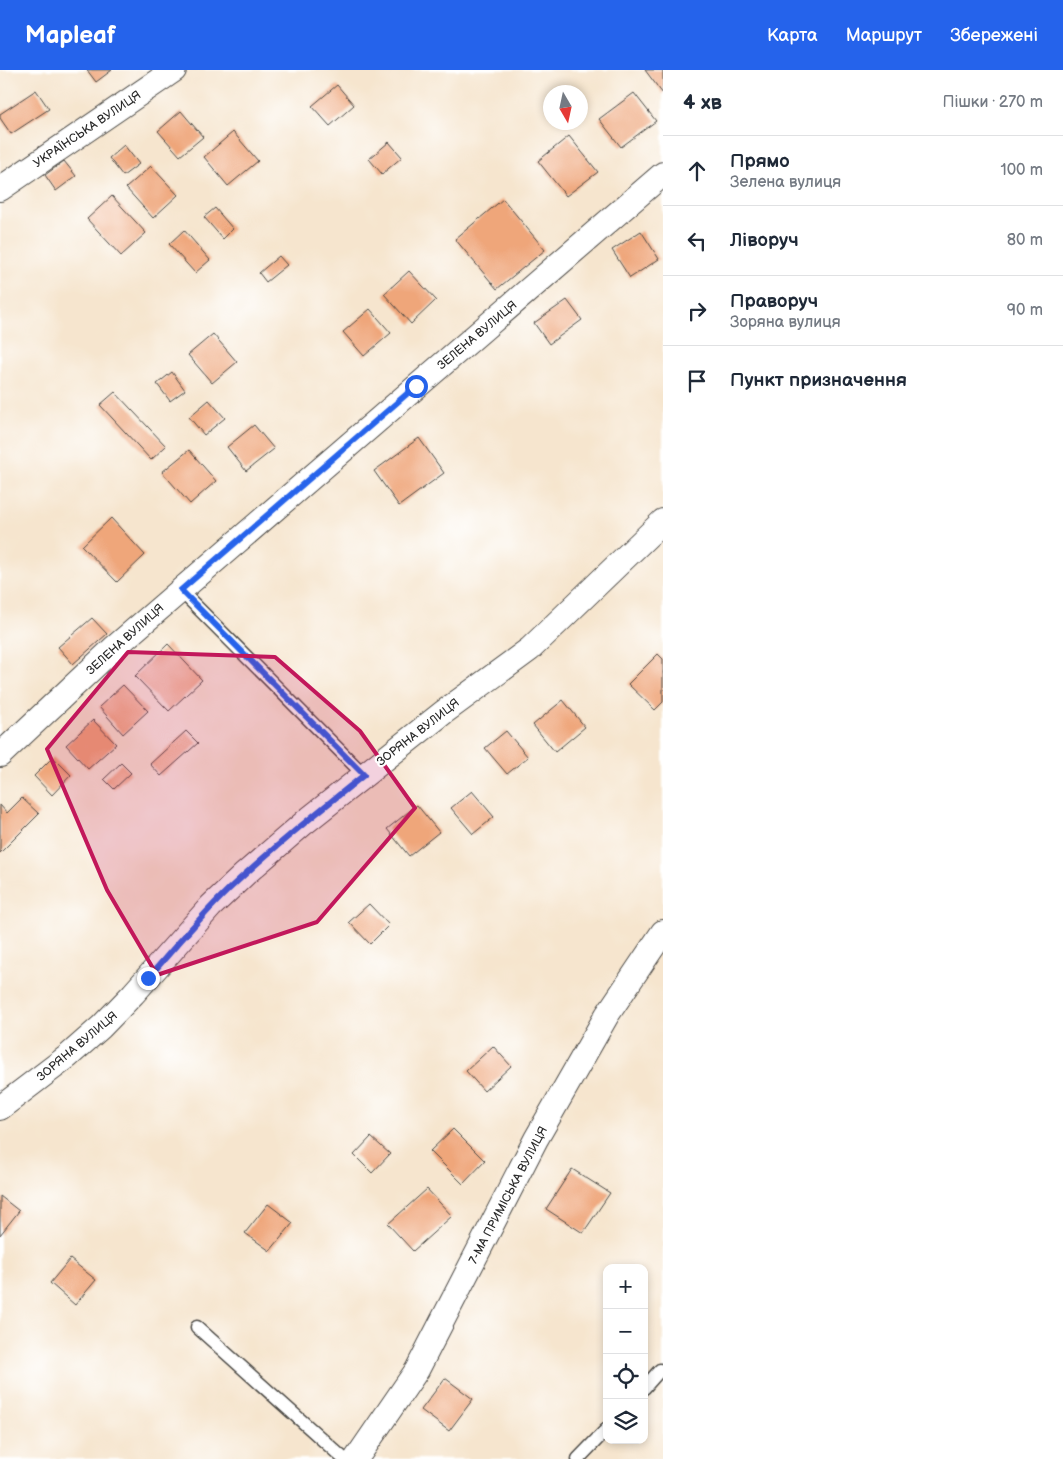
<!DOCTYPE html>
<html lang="uk">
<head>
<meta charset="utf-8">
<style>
  :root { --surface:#fff; --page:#f6f6f7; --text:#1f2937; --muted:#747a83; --line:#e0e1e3; --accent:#2563eb }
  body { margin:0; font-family:"Balsamiq Sans",sans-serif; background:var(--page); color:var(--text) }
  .controls { position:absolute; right:15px; bottom:15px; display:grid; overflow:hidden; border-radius:10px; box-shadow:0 2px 8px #0003 }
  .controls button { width:45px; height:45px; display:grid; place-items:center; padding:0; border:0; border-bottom:1px solid var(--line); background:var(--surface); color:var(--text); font:25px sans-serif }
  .compass { position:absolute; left:543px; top:15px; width:45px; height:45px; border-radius:50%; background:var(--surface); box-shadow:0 2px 8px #0003; rotate:171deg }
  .stop { position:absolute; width:15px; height:15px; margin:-11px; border:4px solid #2563eb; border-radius:50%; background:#fff }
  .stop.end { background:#2563eb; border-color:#fff; box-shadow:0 1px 5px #0008 }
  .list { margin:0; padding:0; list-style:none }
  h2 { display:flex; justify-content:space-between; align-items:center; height:65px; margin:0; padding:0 20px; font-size:21px }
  h2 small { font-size:16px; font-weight:400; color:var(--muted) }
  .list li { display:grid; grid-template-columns:32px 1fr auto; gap:15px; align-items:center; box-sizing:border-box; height:70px; padding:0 20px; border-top:1px solid var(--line) }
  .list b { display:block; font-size:19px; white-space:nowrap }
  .list p { margin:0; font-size:16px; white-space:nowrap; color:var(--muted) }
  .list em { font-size:16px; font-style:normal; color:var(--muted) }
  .icon { flex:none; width:28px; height:28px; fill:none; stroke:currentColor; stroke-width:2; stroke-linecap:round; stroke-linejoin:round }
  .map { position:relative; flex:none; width:663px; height:1389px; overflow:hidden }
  header { display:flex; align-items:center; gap:30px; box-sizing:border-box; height:70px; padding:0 25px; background:var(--accent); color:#fff }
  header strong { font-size:24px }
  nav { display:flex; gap:28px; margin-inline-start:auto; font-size:18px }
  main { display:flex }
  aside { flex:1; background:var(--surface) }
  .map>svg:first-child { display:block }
  .building { fill:#efa67a }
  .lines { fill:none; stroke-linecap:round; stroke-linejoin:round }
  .service-casing { stroke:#494743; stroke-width:15 }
  .minor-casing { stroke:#494743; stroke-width:26 }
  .service { stroke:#fff; stroke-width:12 }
  .minor { stroke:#fff; stroke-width:24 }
  .route { stroke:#2563eb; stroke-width:6 }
  .marked { fill:#c2185b; fill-opacity:0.2; stroke:#c2185b; stroke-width:4; stroke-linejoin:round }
  .labels { text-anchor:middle; stroke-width:4.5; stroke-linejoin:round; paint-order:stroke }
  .street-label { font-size:12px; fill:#2b2b2b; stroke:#fff }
</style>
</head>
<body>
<header>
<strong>Mapleaf</strong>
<nav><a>Карта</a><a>Маршрут</a><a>Збережені</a></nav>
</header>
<main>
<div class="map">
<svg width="663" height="1389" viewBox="0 0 663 1389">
  <rect width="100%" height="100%" fill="#fff"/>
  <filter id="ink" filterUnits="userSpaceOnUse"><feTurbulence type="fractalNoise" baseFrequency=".02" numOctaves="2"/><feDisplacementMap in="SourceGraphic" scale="10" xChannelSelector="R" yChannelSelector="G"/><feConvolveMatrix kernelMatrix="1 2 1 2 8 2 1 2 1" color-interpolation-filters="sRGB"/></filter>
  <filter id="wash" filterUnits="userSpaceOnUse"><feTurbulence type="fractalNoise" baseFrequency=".0096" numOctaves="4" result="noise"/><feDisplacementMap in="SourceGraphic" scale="20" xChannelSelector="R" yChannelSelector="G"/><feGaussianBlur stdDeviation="1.12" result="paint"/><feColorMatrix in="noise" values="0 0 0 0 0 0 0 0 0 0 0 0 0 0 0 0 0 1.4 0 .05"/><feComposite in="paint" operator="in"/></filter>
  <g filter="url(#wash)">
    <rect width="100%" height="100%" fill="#f6e5ce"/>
    <g id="blocks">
      <g class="building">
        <polygon points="87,0 112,0 96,12"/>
        <polygon points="645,0 663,0 663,24"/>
        <polygon points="337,15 354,35 330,56 312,36"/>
        <polygon points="36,20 49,39 11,64 0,48 0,44"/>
        <polygon points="634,23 656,51 621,77 599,49"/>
        <polygon points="181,41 203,67 180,86 158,61"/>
        <polygon points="233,62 258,91 228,116 204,87"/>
        <polygon points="569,66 598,102 566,126 538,91"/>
        <polygon points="389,72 402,87 382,104 369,89"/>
        <polygon points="124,75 139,94 123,106 109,88"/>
        <polygon points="64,91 76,106 56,121 45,105"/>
        <polygon points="151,96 178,125 153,148 126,118"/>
        <polygon points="112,126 146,163 121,186 87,149"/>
        <polygon points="503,129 545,180 497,219 455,169"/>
        <polygon points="215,138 233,159 223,169 204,147"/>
        <polygon points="184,160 210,190 195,203 169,174"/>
        <polygon points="641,161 659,189 630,208 612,180"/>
        <polygon points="279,186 287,195 266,212 259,203"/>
        <polygon points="409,201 436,230 411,254 384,224"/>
        <polygon points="567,230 582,250 549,274 534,253"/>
        <polygon points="370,239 391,263 364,286 343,262"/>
        <polygon points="213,264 237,292 212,313 188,285"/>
        <polygon points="172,302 185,320 170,331 157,314"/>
        <polygon points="115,322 166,376 151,390 100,335"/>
        <polygon points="209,330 225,348 204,365 189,347"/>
        <polygon points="254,355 274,379 246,401 227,377"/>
        <polygon points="419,368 444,403 399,436 374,401"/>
        <polygon points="189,380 216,411 190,434 162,402"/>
        <polygon points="111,448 145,485 117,512 82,476"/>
        <polygon points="92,548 107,564 73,594 58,577"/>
        <polygon points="168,574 202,610 169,641 135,606"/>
        <polygon points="658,584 663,589 663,632 655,640 628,614"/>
        <polygon points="123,615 148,641 123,664 99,637"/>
        <polygon points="563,630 585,657 555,682 533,655"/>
        <polygon points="93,650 116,674 88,699 66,675"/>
        <polygon points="186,661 198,673 161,706 150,694"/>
        <polygon points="506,661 528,687 507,704 485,678"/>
        <polygon points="53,687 71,705 52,725 34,706"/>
        <polygon points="121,693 131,703 114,719 104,709"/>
        <polygon points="472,721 494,747 473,764 451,738"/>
        <polygon points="22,728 39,744 0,783 0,735 7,743"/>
        <polygon points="417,735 439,762 409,786 387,759"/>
        <polygon points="369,834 389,855 370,874 349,852"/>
        <polygon points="493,976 511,996 484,1021 466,1001"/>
        <polygon points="453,1059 485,1091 463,1114 430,1081"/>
        <polygon points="371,1067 390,1084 372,1103 354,1085"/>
        <polygon points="572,1099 610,1123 583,1163 546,1139"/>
        <polygon points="427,1119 452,1146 413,1181 388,1154"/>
        <polygon points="0,1126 19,1141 0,1165"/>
        <polygon points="268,1134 293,1153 270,1181 245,1163"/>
        <polygon points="70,1189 96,1210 75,1235 50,1213"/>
        <polygon points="445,1308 473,1329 449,1361 421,1340"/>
      </g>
    </g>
  </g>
  <g filter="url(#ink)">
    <use href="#blocks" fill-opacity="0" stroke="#494743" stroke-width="1"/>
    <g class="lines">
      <defs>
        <g id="service">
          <polyline points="181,521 364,705"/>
          <polyline points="197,1257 344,1389"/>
          <polyline points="644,1318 660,1300"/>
          <polyline points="578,1389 607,1359"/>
        </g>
        <g id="minor">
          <polyline points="0,119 174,0"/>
          <polyline points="0,685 115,577 663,104"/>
          <polyline points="0,1038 67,987 101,957 133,924 211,836 245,804 304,753 444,642 530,579 663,451"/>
          <polyline points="356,1389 417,1300 536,1069 607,945 663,862"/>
        </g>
      </defs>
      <use href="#service" class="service-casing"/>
      <use href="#minor" class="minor-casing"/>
      <use href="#service" class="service"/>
      <use href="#minor" class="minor"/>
    </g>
  </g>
  <g class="lines" filter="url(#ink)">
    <path class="route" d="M148,908c26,-30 52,-61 81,-89 42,-40 89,-77 135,-114l-183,-185 235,-204"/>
  </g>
  <path class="marked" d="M128,582l147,5 85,74 55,77 -98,114 -160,53 -50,-85 -60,-141z"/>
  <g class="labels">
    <g class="street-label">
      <text transform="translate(87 59) rotate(-34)" y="4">УКРАЇНСЬКА ВУЛИЦЯ</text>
      <text transform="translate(477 265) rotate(-40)" y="4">ЗЕЛЕНА ВУЛИЦЯ</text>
      <text transform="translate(125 569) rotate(-42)" y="4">ЗЕЛЕНА ВУЛИЦЯ</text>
      <text transform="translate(418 662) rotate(-38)" y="4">ЗОРЯНА ВУЛИЦЯ</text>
      <text transform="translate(77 976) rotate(-40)" y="4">ЗОРЯНА ВУЛИЦЯ</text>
      <text transform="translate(508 1125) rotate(-62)" y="4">7-МА ПРИМІСЬКА ВУЛИЦЯ</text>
    </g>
  </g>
</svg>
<div class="controls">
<button>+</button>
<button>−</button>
<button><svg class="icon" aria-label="locate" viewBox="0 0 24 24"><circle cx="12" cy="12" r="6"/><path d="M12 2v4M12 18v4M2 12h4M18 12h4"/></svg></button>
<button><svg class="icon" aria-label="layers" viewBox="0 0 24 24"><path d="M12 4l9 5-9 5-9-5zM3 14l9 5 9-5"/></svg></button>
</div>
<svg class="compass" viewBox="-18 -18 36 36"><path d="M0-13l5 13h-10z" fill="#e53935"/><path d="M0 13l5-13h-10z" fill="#747a83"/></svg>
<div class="stop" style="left:416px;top:316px"></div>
<div class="stop end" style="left:148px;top:908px"></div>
</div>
<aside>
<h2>4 хв<small>Пішки · 270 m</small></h2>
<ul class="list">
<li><svg class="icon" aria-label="ahead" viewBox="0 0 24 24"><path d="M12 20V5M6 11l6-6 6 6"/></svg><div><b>Прямо</b><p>Зелена вулиця</p></div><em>100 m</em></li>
<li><svg class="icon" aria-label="left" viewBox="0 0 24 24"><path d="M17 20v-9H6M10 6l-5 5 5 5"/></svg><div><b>Ліворуч</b></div><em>80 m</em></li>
<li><svg class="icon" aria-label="right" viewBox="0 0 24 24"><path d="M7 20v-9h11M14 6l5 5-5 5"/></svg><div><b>Праворуч</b><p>Зоряна вулиця</p></div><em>90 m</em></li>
<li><svg class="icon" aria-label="arrive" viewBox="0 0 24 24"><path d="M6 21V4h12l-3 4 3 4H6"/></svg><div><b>Пункт призначення</b></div></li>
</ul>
</aside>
</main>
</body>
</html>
